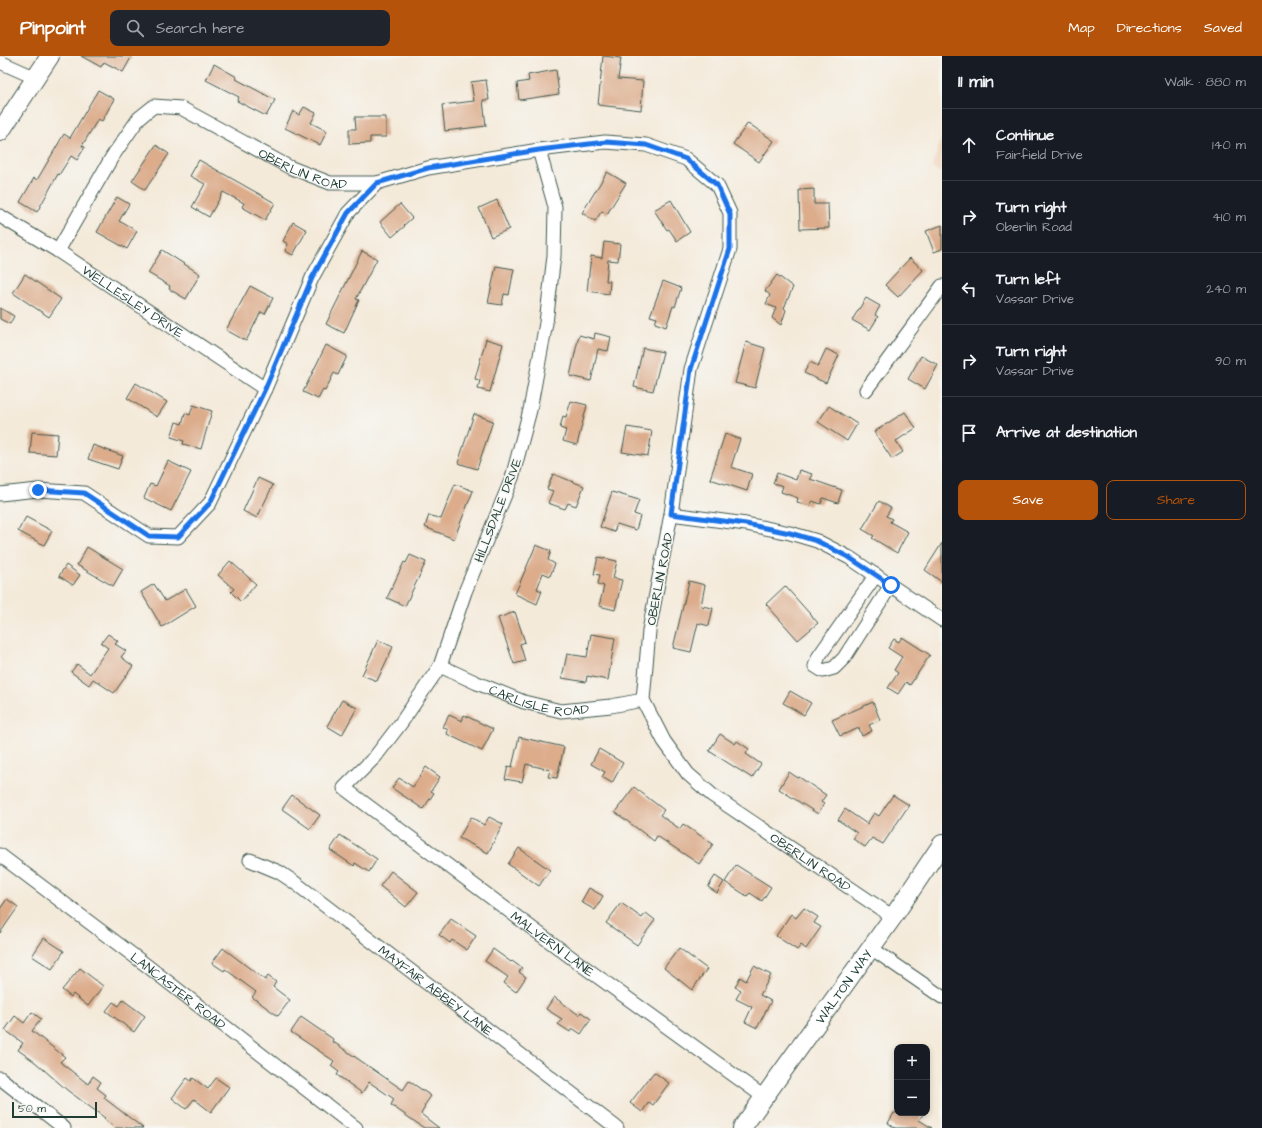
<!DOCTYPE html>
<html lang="en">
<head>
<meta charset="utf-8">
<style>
  :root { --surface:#171b24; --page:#20242c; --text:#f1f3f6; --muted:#9ea1a6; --line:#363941; --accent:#b45309 }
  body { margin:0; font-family:"Architects Daughter",sans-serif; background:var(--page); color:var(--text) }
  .controls { position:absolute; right:12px; bottom:12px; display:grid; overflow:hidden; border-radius:8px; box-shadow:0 2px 6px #0003 }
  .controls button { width:36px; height:36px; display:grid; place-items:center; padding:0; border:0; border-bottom:1px solid var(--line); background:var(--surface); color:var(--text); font:20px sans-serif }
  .scale { position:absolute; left:12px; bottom:10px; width:85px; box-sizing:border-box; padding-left:4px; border:2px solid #1f3d34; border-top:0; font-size:11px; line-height:14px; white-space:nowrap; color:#1f3d34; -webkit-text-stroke:3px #f6f6f2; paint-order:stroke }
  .stop { position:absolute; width:12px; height:12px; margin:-9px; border:3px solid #1a73e8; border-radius:50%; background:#fff }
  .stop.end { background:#1a73e8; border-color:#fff; box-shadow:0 1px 4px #0008 }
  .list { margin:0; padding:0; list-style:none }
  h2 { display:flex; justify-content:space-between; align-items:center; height:52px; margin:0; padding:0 16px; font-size:17px }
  h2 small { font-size:13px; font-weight:400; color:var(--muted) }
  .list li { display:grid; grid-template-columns:26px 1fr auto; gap:12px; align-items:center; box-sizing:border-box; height:72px; padding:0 16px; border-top:1px solid var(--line) }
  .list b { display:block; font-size:15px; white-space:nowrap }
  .list p { margin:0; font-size:13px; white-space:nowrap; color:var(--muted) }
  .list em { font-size:13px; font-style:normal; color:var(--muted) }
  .actions { display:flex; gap:8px; padding:12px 16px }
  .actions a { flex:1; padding:9px 0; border:1px solid var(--accent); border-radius:8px; text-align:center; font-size:14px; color:var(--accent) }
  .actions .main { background:var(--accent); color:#fff }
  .icon { flex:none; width:22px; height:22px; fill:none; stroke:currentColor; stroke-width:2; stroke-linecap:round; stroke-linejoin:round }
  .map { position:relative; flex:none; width:942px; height:1072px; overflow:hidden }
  header { display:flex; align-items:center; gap:24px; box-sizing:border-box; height:56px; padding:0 20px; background:var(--accent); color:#fff }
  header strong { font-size:19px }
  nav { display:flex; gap:22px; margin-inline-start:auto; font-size:14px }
  .search { width:280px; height:36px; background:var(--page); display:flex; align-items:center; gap:10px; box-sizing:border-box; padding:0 14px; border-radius:8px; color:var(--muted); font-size:15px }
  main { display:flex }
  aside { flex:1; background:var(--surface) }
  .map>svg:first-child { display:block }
  .built { fill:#f0d6bc }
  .building { fill:#dcac8b }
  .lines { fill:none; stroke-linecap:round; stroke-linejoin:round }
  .street-casing { stroke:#3f574d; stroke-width:15 }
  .secondary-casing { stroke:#3f574d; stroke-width:20 }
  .street { stroke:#fff; stroke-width:13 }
  .secondary { stroke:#fff; stroke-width:18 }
  .route { stroke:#1a73e8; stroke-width:5 }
  .labels { text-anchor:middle; stroke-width:3; stroke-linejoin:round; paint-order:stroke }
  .street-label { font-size:13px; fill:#1f3d34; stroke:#f6f6f2 }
</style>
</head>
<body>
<header>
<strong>Pinpoint</strong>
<div class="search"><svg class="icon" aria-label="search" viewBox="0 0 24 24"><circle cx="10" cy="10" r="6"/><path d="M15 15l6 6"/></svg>Search here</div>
<nav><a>Map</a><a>Directions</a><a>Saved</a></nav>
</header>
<main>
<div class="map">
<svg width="942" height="1072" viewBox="0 0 942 1072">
  <rect width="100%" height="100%" fill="#f6f6f2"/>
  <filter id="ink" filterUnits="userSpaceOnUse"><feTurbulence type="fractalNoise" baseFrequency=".025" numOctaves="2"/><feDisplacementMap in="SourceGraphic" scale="8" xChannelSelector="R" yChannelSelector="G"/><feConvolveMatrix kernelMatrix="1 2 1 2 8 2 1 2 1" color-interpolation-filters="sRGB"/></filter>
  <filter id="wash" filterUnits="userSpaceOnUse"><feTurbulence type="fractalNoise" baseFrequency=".012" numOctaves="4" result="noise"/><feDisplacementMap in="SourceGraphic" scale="16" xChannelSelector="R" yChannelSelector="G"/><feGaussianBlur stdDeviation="0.9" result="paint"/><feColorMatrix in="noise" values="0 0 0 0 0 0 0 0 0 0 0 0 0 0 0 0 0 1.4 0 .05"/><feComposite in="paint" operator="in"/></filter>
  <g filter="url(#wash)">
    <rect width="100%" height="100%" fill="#f4eada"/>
    <polygon class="built" points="942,79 942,116 932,112"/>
    <g id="blocks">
      <g class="building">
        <polygon points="81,0 132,0 123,16 104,6 101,11"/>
        <polygon points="603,0 621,2 618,23 643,25 641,54 598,49"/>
        <polygon points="214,8 237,21 236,23 275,44 266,60 237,45 239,41 206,24"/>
        <polygon points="556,14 559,38 519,44 517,27 529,25 528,19"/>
        <polygon points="486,24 489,44 483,44 486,70 445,75 442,49 474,45 471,26"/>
        <polygon points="98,34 114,43 102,65 98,63 82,90 85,91 77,104 71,100 59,119 58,118 37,156 20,146 34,122 37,124 64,78 70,82"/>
        <polygon points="304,51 316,57 311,67 327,75 320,89 285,72 293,55 299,59"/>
        <polygon points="355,61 386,61 386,81 370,81 370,87 349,88 349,73 356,73"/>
        <polygon points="748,67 774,85 759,106 733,88"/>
        <polygon points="156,89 169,98 145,134 132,125"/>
        <polygon points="199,104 275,147 265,164 242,151 244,147 223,136 209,161 192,151 205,128 190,120"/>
        <polygon points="607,116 626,127 607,158 602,155 595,165 582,157"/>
        <polygon points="814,133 814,148 828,148 829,172 800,173 799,134"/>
        <polygon points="117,141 129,148 119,165 137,175 127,193 97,176"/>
        <polygon points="497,144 509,173 491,181 479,152"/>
        <polygon points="671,144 690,176 677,185 669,173 667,174 654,154"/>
        <polygon points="400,148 412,162 404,169 405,170 392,181 380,166"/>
        <polygon points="293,166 307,174 293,199 285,195 288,188 283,185"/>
        <polygon points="942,169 942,193 934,196 926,175"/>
        <polygon points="604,186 620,188 618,205 608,204 606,225 610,225 609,238 587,235 591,200 602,202"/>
        <polygon points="162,194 200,218 186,243 169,233 170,230 148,217"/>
        <polygon points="362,195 377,203 356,243 359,244 344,277 326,268"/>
        <polygon points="910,202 923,214 898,241 885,229"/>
        <polygon points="496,210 514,213 509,239 504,238 502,249 488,247"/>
        <polygon points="25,218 61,243 49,261 13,237"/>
        <polygon points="777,219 793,231 784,252 786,254 781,269 772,262 776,252 766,248 770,239 765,235"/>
        <polygon points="663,225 681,232 675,251 673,250 666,271 655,267 657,262 650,260"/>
        <polygon points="250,230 273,242 265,258 261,256 246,285 226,274"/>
        <polygon points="866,242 880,250 875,259 878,261 870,274 852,264"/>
        <polygon points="0,252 14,260 10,268 0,263"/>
        <polygon points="595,277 611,281 608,295 598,293 591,325 570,320 579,279 594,283"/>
        <polygon points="486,283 503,288 490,336 478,333 480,324 475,323"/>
        <polygon points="746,286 765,292 755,332 735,327"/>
        <polygon points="326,289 347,300 338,319 334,317 325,335 323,334 318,343 303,336"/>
        <polygon points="643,292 663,296 653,335 634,331"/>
        <polygon points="826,293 839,299 826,327 804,317 810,306 818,310"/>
        <polygon points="921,300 938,309 925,333 908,323"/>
        <polygon points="136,327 167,346 157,361 127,342"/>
        <polygon points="571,345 587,349 577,389 563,385 566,374 560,372 563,360 566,361"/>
        <polygon points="193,349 212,355 201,393 183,388 184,385 171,381 176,366 182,368 185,357 190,359"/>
        <polygon points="829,350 857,368 847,385 818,366"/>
        <polygon points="905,356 916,372 896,385 903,396 892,403 874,376"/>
        <polygon points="474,358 493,365 477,413 458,407"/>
        <polygon points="627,371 652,375 648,400 622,396"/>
        <polygon points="32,376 58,378 56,399 30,397"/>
        <polygon points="725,378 740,383 731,411 752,418 747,435 710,423"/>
        <polygon points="93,389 123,400 118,413 88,403"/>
        <polygon points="168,405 191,416 171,455 144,442 150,428 156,430"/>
        <polygon points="799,414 812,418 810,423 842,434 838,447 823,442 821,448 812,445 810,450 797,446 798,442 781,436 783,430 773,427 777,417 796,424"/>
        <polygon points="553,418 584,430 576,450 568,447 565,453 548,447 553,435 547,433"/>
        <polygon points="258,422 273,429 257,462 243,455"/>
        <polygon points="455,428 473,435 454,483 425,471 429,459 441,463"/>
        <polygon points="612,436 639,444 634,458 640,460 636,474 617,468 614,476 600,471"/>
        <polygon points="879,445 891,452 886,460 892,463 890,466 908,476 897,497 872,482 874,480 862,473"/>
        <polygon points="26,461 52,475 44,489 18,475"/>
        <polygon points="942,487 942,526 925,514"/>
        <polygon points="536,489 551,495 548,504 555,508 550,520 543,517 537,533 542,535 537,548 515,538"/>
        <polygon points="87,491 123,513 113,530 77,509"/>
        <polygon points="410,499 426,506 405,550 387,542 404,506 406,507"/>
        <polygon points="598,501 617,505 613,522 622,524 615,554 599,550 604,530 598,528 600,519 594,518"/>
        <polygon points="230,505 256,528 241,546 231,536 234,533 218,519"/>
        <polygon points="66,509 80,519 73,529 59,520"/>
        <polygon points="689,525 705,529 701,550 713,552 709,570 698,567 691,596 673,592"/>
        <polygon points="154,528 165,545 186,533 196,550 162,571 141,536"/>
        <polygon points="785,530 818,567 798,584 766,548"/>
        <polygon points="515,556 525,586 520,588 525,605 514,608 498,562"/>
        <polygon points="108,578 118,585 115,588 126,595 121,601 133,610 114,637 93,623 89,629 71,616 77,608 90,618 108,592 101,587"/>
        <polygon points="591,578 615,582 608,624 587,620 586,626 562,622 567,598 587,601"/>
        <polygon points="902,581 930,599 910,629 906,626 898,638 888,632 898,617 894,614 902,601 888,592 894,583 899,586"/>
        <polygon points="378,584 393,591 377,625 362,619"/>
        <polygon points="790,635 811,647 804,659 783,647"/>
        <polygon points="342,644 357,652 342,679 327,670"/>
        <polygon points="873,646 880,664 869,669 872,675 862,680 859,672 840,680 832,664"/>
        <polygon points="449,659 462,665 464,659 493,673 482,695 447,678 448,674 443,671"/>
        <polygon points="720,678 735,688 737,685 749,693 746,698 761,708 752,722 709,695"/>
        <polygon points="519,681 564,691 557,722 548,721 550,714 526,708 522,726 505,723 508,710 512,711"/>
        <polygon points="599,693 623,707 612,727 602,721 605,716 591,708"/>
        <polygon points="426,711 440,721 431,735 434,737 423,753 392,732 399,722 413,731"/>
        <polygon points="789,716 798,722 799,721 826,739 821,746 824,748 818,758 779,733"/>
        <polygon points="634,731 664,754 660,759 680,773 683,768 713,788 699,808 657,780 654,785 615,756"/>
        <polygon points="292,739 320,759 310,773 282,753"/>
        <polygon points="893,739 909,749 883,788 872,782 865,791 853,783 857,777 838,764 845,753 867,768 874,757 879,760"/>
        <polygon points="471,761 484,769 489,761 503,768 488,797 459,782"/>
        <polygon points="340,779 377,803 369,816 355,807 354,810 330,794"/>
        <polygon points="519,792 550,814 539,830 508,808"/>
        <polygon points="736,809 771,831 762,845 750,837 747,840 725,826"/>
        <polygon points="391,815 418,836 406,851 380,830"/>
        <polygon points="715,820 724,826 717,837 708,831"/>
        <polygon points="589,832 603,840 595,854 581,846"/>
        <polygon points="7,843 18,851 0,877 0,853"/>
        <polygon points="621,847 642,862 646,857 655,864 637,889 606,867"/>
        <polygon points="804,852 818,861 814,867 821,871 806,893 801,889 797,894 776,880 791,858 796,862"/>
        <polygon points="451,863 476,880 467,894 452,884 450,887 439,879"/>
        <polygon points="44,882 64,895 52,913 32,900"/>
        <polygon points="223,892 265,924 268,920 276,926 273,931 290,944 278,960 252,941 256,936 225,913 224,915 212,907"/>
        <polygon points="679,892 707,913 692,934 664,912"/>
        <polygon points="493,893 511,906 512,905 522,912 519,916 526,921 516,936 504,927 508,921 485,905"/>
        <polygon points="754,910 771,919 760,939 771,945 757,972 745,966 752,951 736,943 741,934 735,931 740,921 746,925"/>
        <polygon points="80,912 103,930 88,950 73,938 71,941 62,934"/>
        <polygon points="554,941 579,959 581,956 591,963 581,978 572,972 570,976 558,968 562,963 546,953"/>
        <polygon points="123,944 145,960 134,976 106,955 113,946 119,950"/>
        <polygon points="32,956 41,963 32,975 65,1001 60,1006 88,1028 93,1020 101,1026 97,1032 106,1039 104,1042 143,1072 115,1072 104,1063 105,1062 67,1034 35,1006 18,994 23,987 5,974 15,960 24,967"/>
        <polygon points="301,961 333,983 332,985 403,1034 409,1025 431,1040 424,1050 425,1051 421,1058 439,1072 424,1072 391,1049 394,1043 369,1026 362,1037 337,1019 339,1016 331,1010 334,1005 291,976"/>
        <polygon points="654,1016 669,1027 653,1049 649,1046 642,1056 630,1047"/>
        <polygon points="187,1022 191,1025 193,1022 208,1033 216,1022 229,1031 211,1056 194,1043 186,1053 172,1042"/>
        <polygon points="894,1057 924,1057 919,1064 932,1072 895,1072 888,1067"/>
      </g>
    </g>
  </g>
  <g filter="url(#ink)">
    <use href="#blocks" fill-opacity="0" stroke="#3f574d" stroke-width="1"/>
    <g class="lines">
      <defs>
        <g id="street">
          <polyline points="0,6 36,22"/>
          <path id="s1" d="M539,94l16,57 -1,49 -8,67 -16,87 -18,68 -47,114 -25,74 -39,57 -26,34 -31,31 232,173 188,136"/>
          <path id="s2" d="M0,160l58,35 207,138"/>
          <path id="s3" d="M58,195l54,-94 27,-39 15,-12 27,2 108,59 41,16h47l51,-15 111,-18 66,-8 41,3 40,14 31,26 13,28v36l-39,120 -20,145 -22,117 -6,69 21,41 24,33 24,21 181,122"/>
          <polyline points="866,334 942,230"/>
          <polyline points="0,438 38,434 84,437 149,480 178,481 210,447 265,333 312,222 348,157 377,127"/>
          <polyline points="671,458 746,468 790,477 817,485 850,502 942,564"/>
          <polyline points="876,519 819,600 815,610 823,615 834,612 844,602 891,529"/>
          <path id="s4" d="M440,610l37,17 47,19 37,9 50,-5 32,-6"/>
          <path id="s5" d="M0,799l146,110 210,163"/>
          <path id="s6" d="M250,804l29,12 15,10 323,246"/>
          <polyline points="871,892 942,941"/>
          <polyline points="0,1022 64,1072"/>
        </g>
        <g id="secondary">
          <polyline points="0,76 50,0"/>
          <path id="s7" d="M742,1072l151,-211 49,-73"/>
        </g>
      </defs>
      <use href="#street" class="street-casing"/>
      <use href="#secondary" class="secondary-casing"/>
      <use href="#street" class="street"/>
      <use href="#secondary" class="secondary"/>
    </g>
  </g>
  <g class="lines" filter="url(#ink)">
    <polyline class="route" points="38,434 84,437 149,480 178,481 210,447 265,333 312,222 348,157 377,127 428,112 539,94 606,86 646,89 686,103 717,129 730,158 730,193 691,313 671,458 746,468 790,477 817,485 850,502 891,529"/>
  </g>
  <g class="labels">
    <g class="street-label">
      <text dy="5" stroke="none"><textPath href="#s3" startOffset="339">OBERLIN ROAD</textPath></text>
      <text dy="5" stroke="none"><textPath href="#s2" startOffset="158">WELLESLEY DRIVE</textPath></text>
      <text transform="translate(497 454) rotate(-69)" y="5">HILLSDALE DRIVE</text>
      <text transform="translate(659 523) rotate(-79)" y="5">OBERLIN ROAD</text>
      <text dy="5" stroke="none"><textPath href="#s4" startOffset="106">CARLISLE ROAD</textPath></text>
      <text dy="5" stroke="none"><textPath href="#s3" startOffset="1538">OBERLIN ROAD</textPath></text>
      <text dy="5" stroke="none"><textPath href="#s1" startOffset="952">MALVERN LANE</textPath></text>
      <text dy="5" stroke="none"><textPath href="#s7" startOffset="174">WALTON WAY</textPath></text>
      <text dy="5" stroke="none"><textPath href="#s6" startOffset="228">MAYFAIR ABBEY LANE</textPath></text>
      <text dy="5" stroke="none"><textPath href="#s5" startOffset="224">LANCASTER ROAD</textPath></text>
    </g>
  </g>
</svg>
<div class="controls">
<button>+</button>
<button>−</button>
</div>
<div class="scale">50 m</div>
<div class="stop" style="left:891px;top:529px"></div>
<div class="stop end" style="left:38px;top:434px"></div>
</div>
<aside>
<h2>11 min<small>Walk · 880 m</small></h2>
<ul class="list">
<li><svg class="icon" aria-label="ahead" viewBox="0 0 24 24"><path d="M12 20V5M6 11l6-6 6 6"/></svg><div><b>Continue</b><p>Fairfield Drive</p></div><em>140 m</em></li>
<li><svg class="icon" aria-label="right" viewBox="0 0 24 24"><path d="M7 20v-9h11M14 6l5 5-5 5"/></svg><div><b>Turn right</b><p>Oberlin Road</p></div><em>410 m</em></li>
<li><svg class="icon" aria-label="left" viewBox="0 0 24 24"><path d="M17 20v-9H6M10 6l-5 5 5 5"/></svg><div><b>Turn left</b><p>Vassar Drive</p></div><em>240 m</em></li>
<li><svg class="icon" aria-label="right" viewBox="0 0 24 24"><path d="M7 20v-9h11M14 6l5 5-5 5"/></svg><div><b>Turn right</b><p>Vassar Drive</p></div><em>90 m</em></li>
<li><svg class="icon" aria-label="arrive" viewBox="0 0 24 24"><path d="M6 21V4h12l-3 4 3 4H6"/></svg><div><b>Arrive at destination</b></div></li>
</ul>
<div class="actions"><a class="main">Save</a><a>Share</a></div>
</aside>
</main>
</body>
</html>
